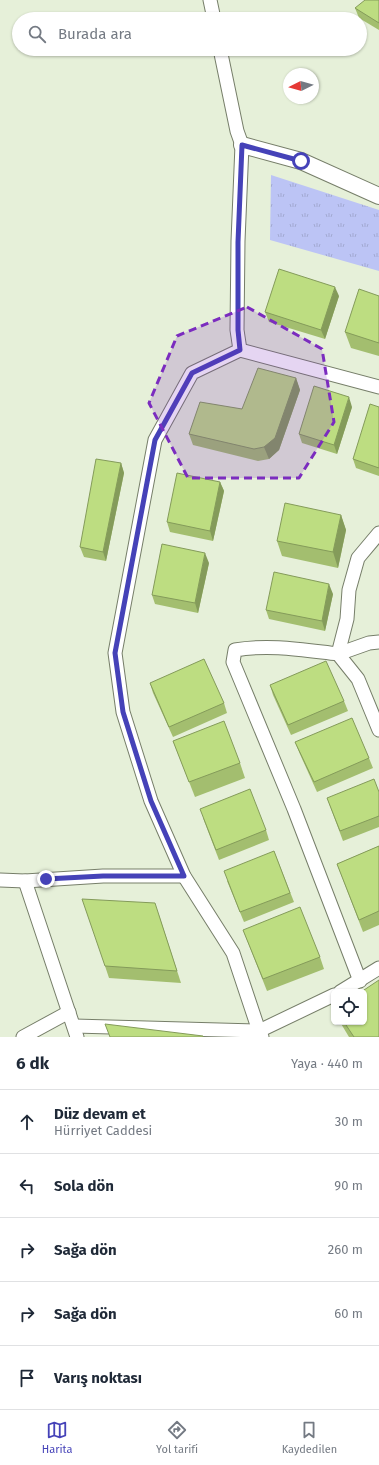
<!DOCTYPE html>
<html lang="tr">
<head>
<meta charset="utf-8">
<style>
  :root { --surface:#fff; --page:#f2f2f3; --text:#1f2937; --muted:#747a83; --line:#e0e1e3; --accent:#4542b8 }
  body { margin:0; font-family:"Fira Sans",sans-serif; background:var(--page); color:var(--text) }
  .controls { position:absolute; right:12px; bottom:12px; display:grid; overflow:hidden; border-radius:6px; box-shadow:0 1px 3px #0004 }
  .controls button { width:36px; height:36px; display:grid; place-items:center; padding:0; border:0; border-bottom:1px solid var(--line); background:var(--surface); color:var(--text); font:20px sans-serif }
  .compass { position:absolute; left:283px; top:68px; width:36px; height:36px; border-radius:50%; background:var(--surface); box-shadow:0 1px 3px #0004; rotate:265deg }
  .stop { position:absolute; width:12px; height:12px; margin:-9px; border:3px solid #4542b8; border-radius:50%; background:#fff }
  .stop.end { background:#4542b8; border-color:#fff; box-shadow:0 1px 4px #0008 }
  .list { margin:0; padding:0; list-style:none }
  h2 { display:flex; justify-content:space-between; align-items:center; height:52px; margin:0; padding:0 16px; font-size:17px }
  h2 small { font-size:13px; font-weight:400; color:var(--muted) }
  .list li { display:grid; grid-template-columns:26px 1fr auto; gap:12px; align-items:center; box-sizing:border-box; height:64px; padding:0 16px; border-top:1px solid var(--line) }
  .list b { display:block; font-size:15px; white-space:nowrap }
  .list p { margin:0; font-size:13px; white-space:nowrap; color:var(--muted) }
  .list em { font-size:13px; font-style:normal; color:var(--muted) }
  .icon { flex:none; width:22px; height:22px; fill:none; stroke:currentColor; stroke-width:2; stroke-linecap:round; stroke-linejoin:round }
  .map { position:relative; flex:none; width:379px; height:1037px; overflow:hidden }
  .search { position:absolute; background:var(--surface); box-shadow:0 1px 3px #0004; left:12px; right:12px; top:12px; height:44px; display:flex; align-items:center; gap:10px; box-sizing:border-box; padding:0 14px; border-radius:22px; color:var(--muted); font-size:15px }
  .sheet { height:372px; background:var(--surface) }
  nav { display:flex; justify-content:space-around; align-items:center; box-sizing:border-box; height:56px; border-top:1px solid var(--line); background:var(--surface); font-size:11px; color:var(--muted) }
  nav a { display:grid; justify-items:center; gap:2px }
  nav .on { color:var(--accent) }
  .map>svg:first-child { display:block }
  .park { fill:url(#park-tufts) }
  .lines { fill:none; stroke-linecap:round; stroke-linejoin:round }
  .minor-casing { stroke:#767e69; stroke-width:15 }
  .tertiary-casing { stroke:#767e69; stroke-width:18 }
  .minor { stroke:#fff; stroke-width:13 }
  .tertiary { stroke:#fff; stroke-width:16 }
  .wall { fill:#a3be6f }
  .shaded-wall { fill:#849b5a }
  .building { fill:#bddd81; stroke:#849b5a }
  .route { stroke:#4542b8; stroke-width:5 }
  .marked { fill:#7b2cbf; fill-opacity:0.2; stroke:#7b2cbf; stroke-width:3; stroke-dasharray:8 5; stroke-linejoin:round }
</style>
</head>
<body>
<div class="map">
<svg width="379" height="1037" viewBox="0 0 379 1037">
  <defs>
    <pattern id="park-tufts" width="24" height="20" patternUnits="userSpaceOnUse"><rect width="24" height="20" fill="#bcc4f5"/><path d="M3 7l-1-3M5 7V3M7 7l1-3M15 17l-1-3M17 17v-4M19 17l1-3" fill="none" stroke="#a2a9d2"/></pattern>
  </defs>
  <rect width="100%" height="100%" fill="#e6f0d9"/>
  <polygon class="park" points="271,175 379,210 379,271 270,240"/>
  <g class="lines">
    <defs>
      <g id="minor">
        <polyline points="210,0 214,19"/>
        <polyline points="220,49 237,131 242,145 238,241 237,330 240,350 192,373 155,440 115,653 123,712 151,801 184,876 233,953 259,1031 262,1037"/>
        <polyline points="240,350 379,387"/>
        <polyline points="338,654 347,619 349,590 358,558 379,533"/>
        <polyline points="338,654 369,643 379,642"/>
        <polyline points="0,880 25,881 103,876 184,876"/>
        <polyline points="25,881 77,1037"/>
        <path d="M360,981l-66,-172 -61,-147 2,-12c35,-6 68,0 103,4l20,25 21,51"/>
        <polyline points="340,992 379,968"/>
        <polyline points="74,1026 259,1031 334,995"/>
        <polyline points="23,1037 69,1012"/>
      </g>
      <polyline id="tertiary" points="242,145 301,161 379,196"/>
    </defs>
    <use href="#minor" class="minor-casing"/>
    <use href="#tertiary" class="tertiary-casing"/>
    <use href="#minor" class="minor"/>
    <use href="#tertiary" class="tertiary"/>
  </g>
  <g class="wall">
    <polygon points="379,0 379,30 359,18 355,8"/>
    <polygon points="339,296 325,339 269,322 265,312"/>
    <polygon points="379,296 379,356 351,348 345,332"/>
    <polygon points="296,378 300,390 279,450 269,459 258,461 193,445 189,434 242,409"/>
    <polygon points="352,407 337,454 302,443 299,434"/>
    <polygon points="379,407 379,476 356,468 353,459"/>
    <polygon points="121,463 124,473 106,561 84,557 80,547"/>
    <polygon points="220,482 224,491 213,541 170,532 167,522"/>
    <polygon points="341,515 346,530 338,568 282,556 277,541"/>
    <polygon points="209,563 198,613 155,604 152,595"/>
    <polygon points="333,594 325,631 269,619 266,610"/>
    <polygon points="150,683 224,703 227,713 173,737 153,693"/>
    <polygon points="270,685 344,701 348,711 291,735 273,695"/>
    <polygon points="173,741 240,763 245,778 195,797"/>
    <polygon points="295,742 369,758 373,768 317,792 299,752"/>
    <polygon points="379,792 379,827 343,841 327,798"/>
    <polygon points="203,818 266,830 269,840 219,860"/>
    <polygon points="379,846 379,925 363,932 337,864"/>
    <polygon points="274,851 294,902 244,922 227,881"/>
    <polygon points="159,915 181,983 109,978 105,966"/>
    <polygon points="243,930 320,957 324,969 267,991"/>
    <polygon points="340,1022 364,1022 379,1037 349,1037"/>
  </g>
  <g class="shaded-wall">
    <polygon points="335,287 339,296 325,339 321,330"/>
    <polygon points="296,378 300,390 279,450 269,459 264,447"/>
    <polygon points="349,397 352,407 337,454 334,445"/>
    <polygon points="121,463 124,473 106,561 103,552"/>
    <polygon points="220,482 224,491 213,541 210,531"/>
    <polygon points="341,515 346,530 338,568 333,552"/>
    <polygon points="205,553 209,563 198,613 195,603"/>
    <polygon points="329,584 333,594 325,631 322,621"/>
  </g>
  <g class="building">
    <polygon points="365,0 379,0 379,23 355,8"/>
    <polygon points="279,269 335,287 321,330 265,312"/>
    <polygon points="359,289 379,296 379,343 345,332"/>
    <polygon points="258,368 296,378 275,438 264,447 254,449 189,434 200,402 242,409"/>
    <polygon points="314,386 349,397 334,445 299,434"/>
    <polygon points="370,404 379,407 379,468 353,459"/>
    <polygon points="96,459 121,463 103,552 80,547"/>
    <polygon points="177,473 220,482 210,531 167,522"/>
    <polygon points="285,503 341,515 333,552 277,541"/>
    <polygon points="162,544 205,553 195,603 152,595"/>
    <polygon points="274,572 329,584 322,621 266,610"/>
    <polygon points="204,659 224,703 169,727 150,683"/>
    <polygon points="326,661 344,701 288,725 270,685"/>
    <polygon points="352,718 369,758 314,782 295,742"/>
    <polygon points="224,721 240,763 189,782 173,741"/>
    <polygon points="374,779 379,792 379,816 340,831 327,798"/>
    <polygon points="250,789 266,830 216,850 200,809"/>
    <polygon points="379,846 379,911 359,920 337,864"/>
    <polygon points="274,851 290,893 240,912 224,871"/>
    <polygon points="82,899 155,903 177,971 105,966"/>
    <polygon points="300,907 320,957 263,979 243,930"/>
    <polygon points="379,980 379,1037 354,1037 344,1022 364,1022 364,992 361,992"/>
    <polygon points="105,1024 203,1036 203,1037 110,1037"/>
  </g>
  <g class="lines">
    <polyline class="route" points="46,879 103,876 184,876 151,801 123,712 115,653 155,440 192,373 240,350 238,330 238,242 242,145 301,161"/>
  </g>
  <path class="marked" d="M247,307l75,42 12,73 -35,56h-111l-39,-75 28,-67z"/>
</svg>
<div class="controls">
<button><svg class="icon" aria-label="locate" viewBox="0 0 24 24"><circle cx="12" cy="12" r="6"/><path d="M12 2v4M12 18v4M2 12h4M18 12h4"/></svg></button>
</div>
<svg class="compass" viewBox="-18 -18 36 36"><path d="M0-13l5 13h-10z" fill="#e53935"/><path d="M0 13l5-13h-10z" fill="#747a83"/></svg>
<div class="stop" style="left:301px;top:161px"></div>
<div class="stop end" style="left:46px;top:879px"></div>
<div class="search"><svg class="icon" aria-label="search" viewBox="0 0 24 24"><circle cx="10" cy="10" r="6"/><path d="M15 15l6 6"/></svg>Burada ara</div>
</div>
<section class="sheet">
<h2>6 dk<small>Yaya · 440 m</small></h2>
<ul class="list">
<li><svg class="icon" aria-label="ahead" viewBox="0 0 24 24"><path d="M12 20V5M6 11l6-6 6 6"/></svg><div><b>Düz devam et</b><p>Hürriyet Caddesi</p></div><em>30 m</em></li>
<li><svg class="icon" aria-label="left" viewBox="0 0 24 24"><path d="M17 20v-9H6M10 6l-5 5 5 5"/></svg><div><b>Sola dön</b></div><em>90 m</em></li>
<li><svg class="icon" aria-label="right" viewBox="0 0 24 24"><path d="M7 20v-9h11M14 6l5 5-5 5"/></svg><div><b>Sağa dön</b></div><em>260 m</em></li>
<li><svg class="icon" aria-label="right" viewBox="0 0 24 24"><path d="M7 20v-9h11M14 6l5 5-5 5"/></svg><div><b>Sağa dön</b></div><em>60 m</em></li>
<li><svg class="icon" aria-label="arrive" viewBox="0 0 24 24"><path d="M6 21V4h12l-3 4 3 4H6"/></svg><div><b>Varış noktası</b></div></li>
</ul>
</section>
<nav>
<a class="on"><svg class="icon" aria-label="map" viewBox="0 0 24 24"><path d="M3 6l6-2 6 2 6-2v14l-6 2-6-2-6 2zM9 4v14M15 6v14"/></svg>Harita</a>
<a><svg class="icon" aria-label="directions" viewBox="0 0 24 24"><path d="M12 3l9 9-9 9-9-9zM9 14v-3h6M13 9l2 2-2 2"/></svg>Yol tarifi</a>
<a><svg class="icon" aria-label="saved" viewBox="0 0 24 24"><path d="M7 4h10v16l-5-4-5 4z"/></svg>Kaydedilen</a>
</nav>
</body>
</html>
